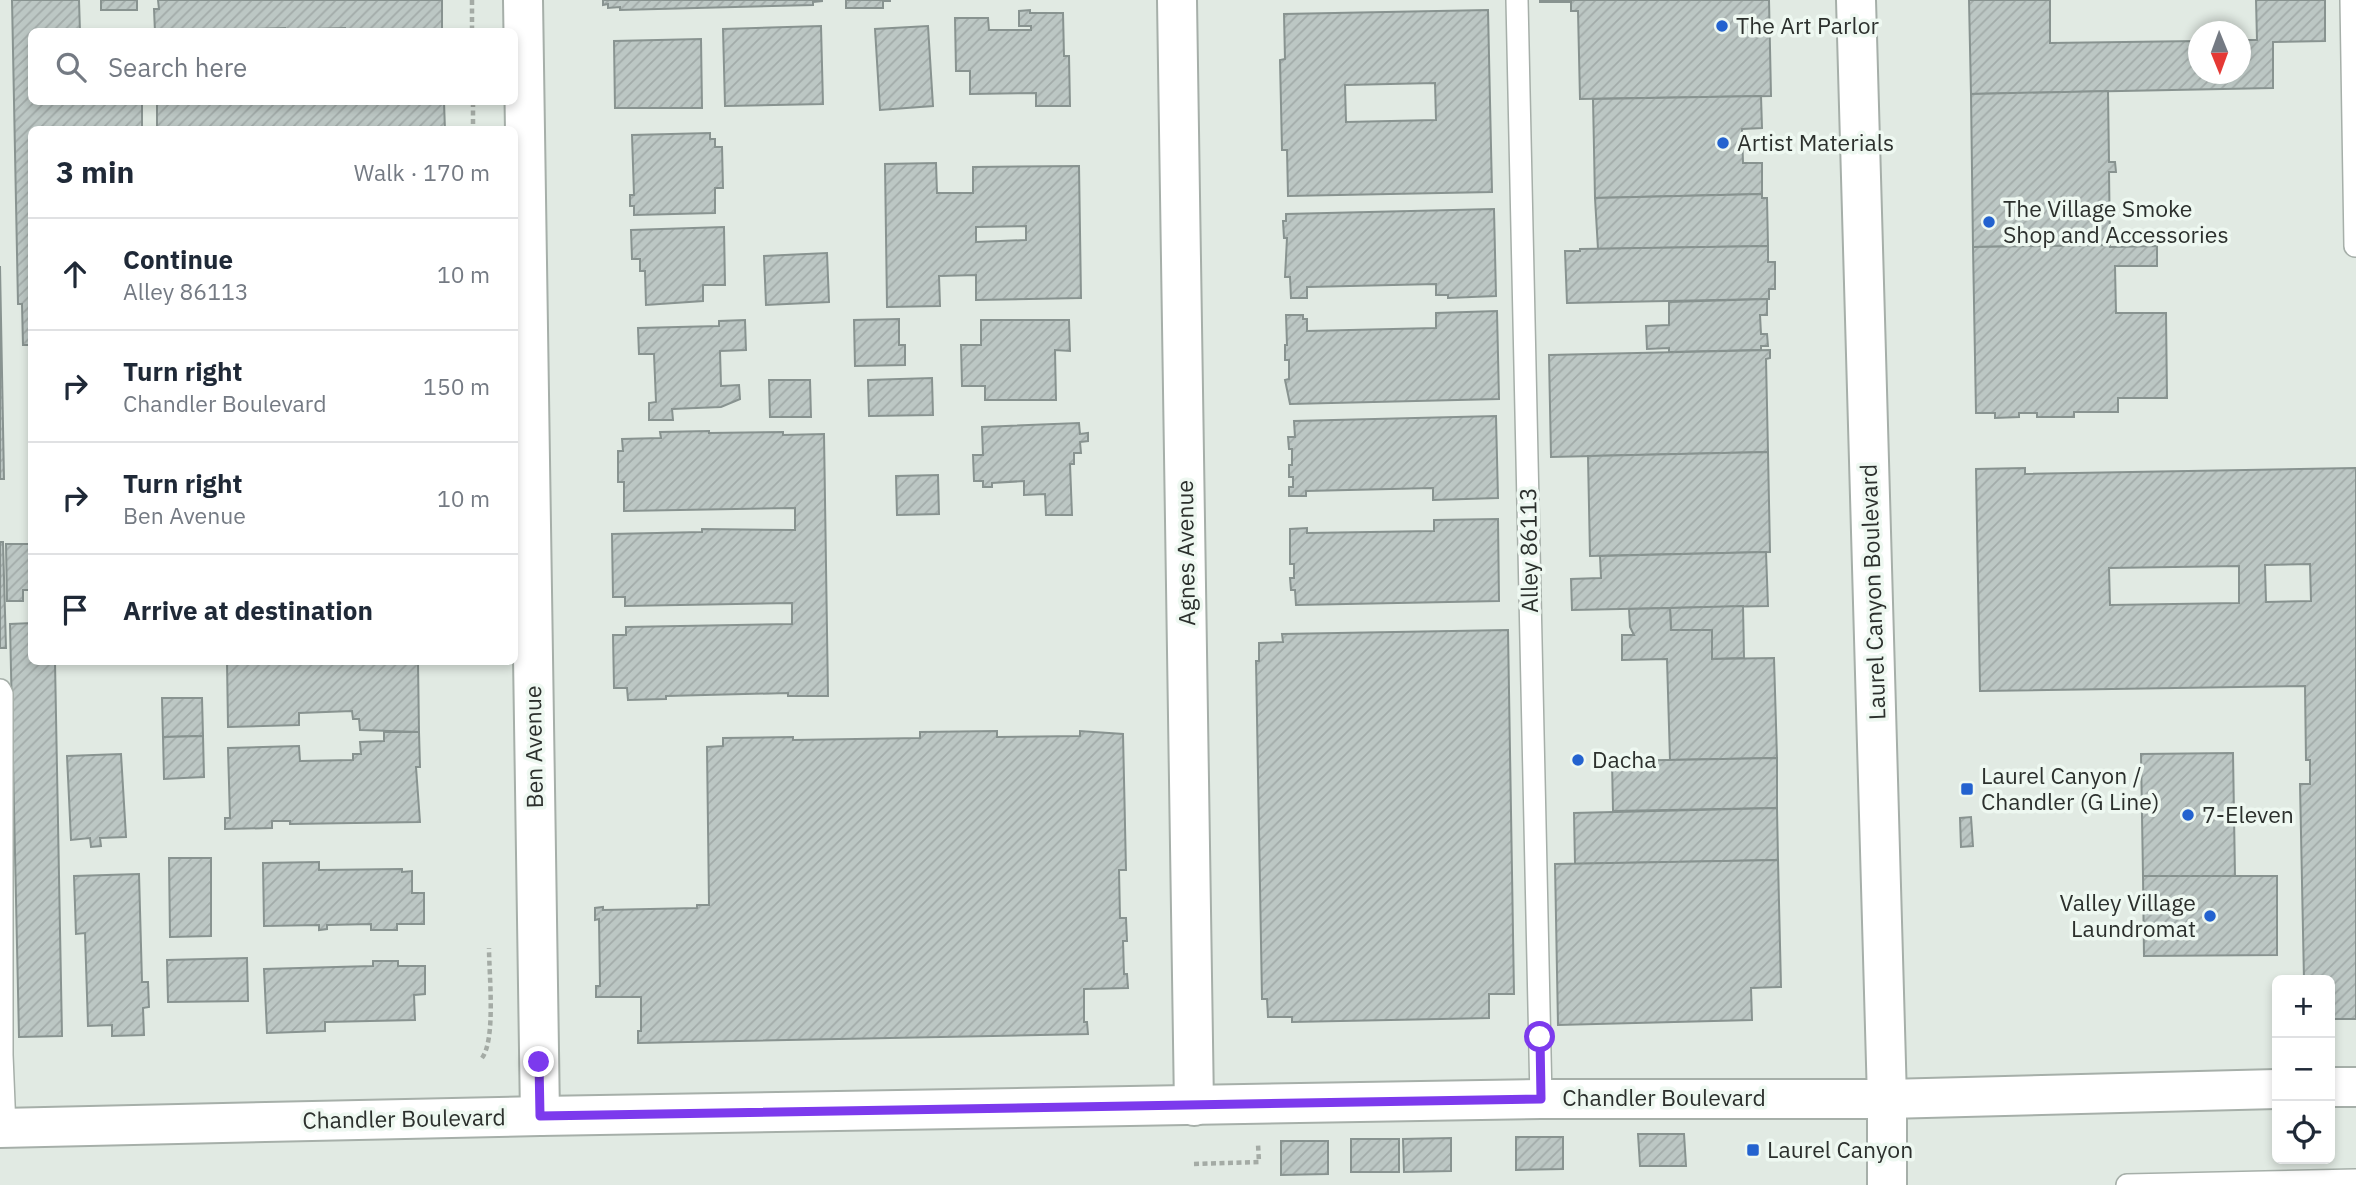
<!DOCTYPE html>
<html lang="en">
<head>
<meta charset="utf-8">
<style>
  :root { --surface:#fff; --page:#f6f6f7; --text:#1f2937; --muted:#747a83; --line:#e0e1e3 }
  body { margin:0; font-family:"IBM Plex Sans",sans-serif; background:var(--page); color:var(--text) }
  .controls { position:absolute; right:21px; bottom:21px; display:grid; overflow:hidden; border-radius:10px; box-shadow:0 4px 10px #0003 }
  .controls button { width:63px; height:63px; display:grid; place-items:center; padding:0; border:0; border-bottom:2px solid var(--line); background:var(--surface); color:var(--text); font:35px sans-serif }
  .compass { position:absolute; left:2188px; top:21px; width:63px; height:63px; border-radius:50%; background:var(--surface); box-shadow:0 4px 10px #0003; rotate:179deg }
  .stop { position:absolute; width:21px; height:21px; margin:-16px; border:5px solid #7c3aed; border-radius:50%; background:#fff }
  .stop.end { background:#7c3aed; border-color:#fff; box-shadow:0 2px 7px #0008 }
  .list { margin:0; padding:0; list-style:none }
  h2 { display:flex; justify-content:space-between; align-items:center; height:91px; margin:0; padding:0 28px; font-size:30px }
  h2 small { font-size:23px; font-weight:400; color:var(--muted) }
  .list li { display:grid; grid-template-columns:46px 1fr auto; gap:21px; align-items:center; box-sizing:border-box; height:112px; padding:0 28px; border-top:2px solid var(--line) }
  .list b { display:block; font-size:26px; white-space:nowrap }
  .list p { margin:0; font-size:23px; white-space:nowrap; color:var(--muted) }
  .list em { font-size:23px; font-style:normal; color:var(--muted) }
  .icon { flex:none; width:38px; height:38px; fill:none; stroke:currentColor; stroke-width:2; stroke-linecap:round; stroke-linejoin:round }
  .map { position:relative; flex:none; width:2356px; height:1185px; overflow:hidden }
  .search { position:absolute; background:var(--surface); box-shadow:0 4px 10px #0003; left:28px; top:28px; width:490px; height:77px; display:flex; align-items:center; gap:18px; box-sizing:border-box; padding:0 24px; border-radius:10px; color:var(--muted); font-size:26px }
  .panel { position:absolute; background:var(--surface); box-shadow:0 4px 10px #0003; left:28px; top:126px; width:490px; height:539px; border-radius:10px }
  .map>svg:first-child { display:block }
  .building { fill:url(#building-hatch); stroke:#889390; stroke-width:2; fill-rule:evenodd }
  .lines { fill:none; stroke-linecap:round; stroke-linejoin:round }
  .lane-casing { stroke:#a6afa9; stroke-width:24 }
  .street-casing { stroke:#a6afa9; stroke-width:42 }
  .secondary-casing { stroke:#a6afa9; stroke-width:42 }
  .primary-casing { stroke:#a6afa9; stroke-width:42 }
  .path { stroke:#a4aba5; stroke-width:4.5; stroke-dasharray:5 3.5; stroke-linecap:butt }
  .lane { stroke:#fff; stroke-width:21 }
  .street { stroke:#fff; stroke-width:38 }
  .secondary { stroke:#fff; stroke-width:38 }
  .primary { stroke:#fff; stroke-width:38 }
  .route { stroke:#7c3aed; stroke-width:9 }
  .poi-dot { fill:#2362cf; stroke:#eef8f1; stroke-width:2.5 }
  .labels { text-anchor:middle; stroke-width:7; stroke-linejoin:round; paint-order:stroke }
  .poi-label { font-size:23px; fill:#2c302d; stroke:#eef8f1; text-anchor:start }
  .street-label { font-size:23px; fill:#2c302d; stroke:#eef8f1 }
</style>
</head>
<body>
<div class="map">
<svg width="2356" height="1185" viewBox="0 0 2356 1185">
  <defs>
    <pattern id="building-hatch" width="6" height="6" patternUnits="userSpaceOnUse" patternTransform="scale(1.75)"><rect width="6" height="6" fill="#bcc7c4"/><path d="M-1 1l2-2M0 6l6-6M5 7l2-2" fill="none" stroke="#a2aba9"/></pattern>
  </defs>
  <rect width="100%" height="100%" fill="#e1eae3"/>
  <g class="building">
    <polygon points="12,0 79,0 80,32 32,32 32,102 142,102 142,130 32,130 32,345 23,345 22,304 18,304"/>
    <rect x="101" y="0" width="36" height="10"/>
    <polygon points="158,0 442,0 442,32 345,32 345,28 316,29 317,32 285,32 285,28 257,29 257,32 155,32 154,9 159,9"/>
    <polygon points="603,0 822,0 822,1 813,2 813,5 620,10 620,7 608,8 608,4 603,5"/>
    <polygon points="846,0 890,0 890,1 883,1 883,8 846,8"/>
    <polygon points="1540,0 1769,0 1771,96 1580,99 1578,11 1571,11 1571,2 1540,2"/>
    <polygon points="1969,0 2050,0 2050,43 2198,41 2198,74 2240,74 2240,40 2257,40 2256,0 2325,0 2325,41 2273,42 2273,88 1971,94"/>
    <polygon points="1030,10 1030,13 1063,13 1064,56 1069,56 1070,106 1036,106 1036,93 970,94 970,71 956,71 955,18 988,18 989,30 1031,30 1031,26 1019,26 1019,11"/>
    <path d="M1488,10l4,182 -204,4 -1,-46h-5l-2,-90 5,-1 -1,-45zM1435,83l1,37 -90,2 -1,-37z"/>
    <polygon points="821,26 823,104 725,106 723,29"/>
    <polygon points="928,26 933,106 880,110 875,29"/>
    <polygon points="701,39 702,108 615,108 614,41"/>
    <polygon points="2108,91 2109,162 2115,162 2116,172 2109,172 2110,245 1973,247 1971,94"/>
    <polygon points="1761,96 1762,128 1742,129 1743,163 1762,163 1762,194 1595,198 1593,99"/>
    <polygon points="157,102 444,102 445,130 157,130"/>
    <polygon points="710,133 710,139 715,139 715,147 722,147 723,188 715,188 715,213 634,215 634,206 630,206 630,195 634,195 632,135"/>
    <path d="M936,163l1,30h36v-26l106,-1 2,132 -105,2v-25l-37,1 1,30 -53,1 -2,-143zM1026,226v14l-50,2v-15z"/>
    <polygon points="1762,194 1762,198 1767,198 1768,246 1598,249 1595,198"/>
    <polygon points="1494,209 1496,296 1448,298 1448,295 1436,295 1436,284 1307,287 1307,298 1291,298 1290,277 1285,277 1287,238 1284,238 1283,221 1286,221 1286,214"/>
    <polygon points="724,227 725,285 703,285 703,301 646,305 645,271 640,271 640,259 632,259 631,230"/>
    <polygon points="2110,245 2110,247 2157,246 2157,266 2115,266 2116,313 2166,313 2167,398 2118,398 2118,412 2074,412 2074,417 2037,417 2037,413 2019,413 2019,417 1995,418 1995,413 1976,413 1973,247"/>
    <polygon points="1768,246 1768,262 1775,262 1775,289 1769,289 1769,299 1567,303 1565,251 1580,251 1580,249"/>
    <polygon points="827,253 829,302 766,305 764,256"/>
    <polygon points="0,266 4,479 0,479"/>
    <polygon points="1767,299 1767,315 1760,315 1761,334 1767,334 1768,346 1761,346 1761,350 1669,352 1669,348 1647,349 1646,326 1669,325 1669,302"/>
    <polygon points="1497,311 1499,399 1290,404 1285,380 1289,379 1289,360 1285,360 1285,345 1287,345 1286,315 1303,315 1303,319 1307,319 1307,331 1436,328 1436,313"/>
    <polygon points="899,319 899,345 905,345 905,365 855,366 854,320"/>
    <polygon points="745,320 746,350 720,351 721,386 739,385 740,399 721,407 672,409 673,420 649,420 649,403 656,402 654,354 639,354 638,328 719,326 719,321"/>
    <polygon points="981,320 1069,320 1070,351 1055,350 1056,400 985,400 985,386 962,386 961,345 981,345"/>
    <polygon points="1770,350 1770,358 1766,359 1768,452 1551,457 1549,355"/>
    <polygon points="932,378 933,415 869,416 868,380"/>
    <polygon points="769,380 810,380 811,417 770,417"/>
    <polygon points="1496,416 1498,498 1433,500 1433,488 1306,491 1306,496 1289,496 1289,487 1293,487 1293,477 1289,477 1289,465 1292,465 1292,449 1289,449 1288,437 1295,437 1294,421"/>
    <polygon points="1079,423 1080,434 1088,433 1088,441 1080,442 1081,453 1074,453 1074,464 1070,464 1072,515 1046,515 1045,494 1024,495 1024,481 992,483 992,487 983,487 983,481 974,481 973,455 983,455 982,427"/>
    <polygon points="709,431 709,433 783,432 783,435 824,434 828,696 788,696 788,693 666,696 666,699 628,700 627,688 614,688 613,635 626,635 626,627 792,624 792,603 625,606 625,597 613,597 612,534 702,532 702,529 795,530 795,508 624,511 624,482 618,482 618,451 623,451 622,439 661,438 660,432"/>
    <polygon points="1768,452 1770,552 1590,556 1588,456"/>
    <path d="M2025,468v6l331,-6v551h-26v-39h-26l-4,-196h10v-24h-4l-1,-74 -325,5 -4,-222zM2310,564l1,37 -45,1 -1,-37zM2239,566v37l-129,2 -1,-37z"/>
    <polygon points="938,475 939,514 897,515 896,476"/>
    <polygon points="1498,519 1499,601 1296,605 1295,590 1291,590 1290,578 1294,578 1294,564 1290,564 1290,529 1307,528 1307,533 1434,531 1434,520"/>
    <polygon points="0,542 3,542 6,648 0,648"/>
    <polygon points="6,544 32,544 32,590 23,590 23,601 7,601"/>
    <polygon points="1766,552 1768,606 1572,610 1571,579 1601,578 1600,556"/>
    <polygon points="1743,606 1744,658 1712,659 1712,630 1671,630 1670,608"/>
    <polygon points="1670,608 1671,630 1712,630 1712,659 1774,658 1777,758 1670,760 1667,659 1622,660 1622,635 1634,635 1630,627 1629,609"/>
    <polygon points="32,623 32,662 55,662 62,1036 19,1037 10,624"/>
    <polygon points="1508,630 1514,994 1489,994 1489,1018 1292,1022 1292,1017 1268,1017 1267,999 1262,999 1256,661 1259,661 1259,643 1283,642 1282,634"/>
    <polygon points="227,662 418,662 419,732 360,730 359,719 353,719 352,711 299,713 299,725 228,727"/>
    <polygon points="162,698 202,698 203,736 163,737"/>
    <polygon points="997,731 997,737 1080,736 1080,731 1123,734 1126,870 1119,870 1120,918 1126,918 1127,941 1123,941 1124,974 1127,974 1128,988 1084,989 1084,1022 1087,1022 1088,1034 638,1043 638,1031 641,1031 641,997 596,997 596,986 600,986 599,919 595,920 595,908 603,907 603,910 697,908 697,905 709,905 707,747 723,746 723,738 793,737 793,740 920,738 920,732"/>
    <polygon points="384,732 419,732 420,767 416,767 420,822 290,824 290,821 272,821 272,828 225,829 225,818 230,818 228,748 299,746 300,761 353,760 353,754 361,754 360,742 384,741"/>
    <polygon points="203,736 204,777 164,779 163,737"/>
    <polygon points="2233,753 2235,876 2143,876 2141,754"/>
    <polygon points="121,754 126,837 100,838 101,846 91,847 90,838 71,840 67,756"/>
    <polygon points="1777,758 1777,808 1613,811 1612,761"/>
    <polygon points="1777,808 1778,860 1575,864 1574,813"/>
    <polygon points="1971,817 1973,846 1961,847 1960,818"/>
    <polygon points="169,858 211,858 211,936 170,937"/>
    <polygon points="1778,860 1781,987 1751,988 1752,1020 1558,1025 1555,864"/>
    <polygon points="319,862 319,870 402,869 402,872 412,871 412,893 424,893 424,924 397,924 397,930 371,930 371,924 327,925 327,929 319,930 319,925 264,926 263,863"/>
    <polygon points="139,874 142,982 148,982 149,1007 143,1008 144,1035 112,1036 112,1025 88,1026 85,933 76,934 74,876"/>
    <polygon points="2143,876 2277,876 2277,955 2144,956"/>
    <polygon points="247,958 248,1001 168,1002 167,960"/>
    <polygon points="373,961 398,961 398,966 425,966 425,994 414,995 415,1020 325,1022 325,1031 267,1033 264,969 373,966"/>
    <polygon points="1638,1134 1684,1134 1686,1166 1640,1166"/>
    <polygon points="1516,1137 1563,1137 1563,1169 1516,1170"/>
    <polygon points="1451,1138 1451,1171 1404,1172 1403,1139"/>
    <rect x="1351" y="1139" width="48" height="33"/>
    <polygon points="1281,1141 1328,1141 1328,1174 1281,1175"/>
  </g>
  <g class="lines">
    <defs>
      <g id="lane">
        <polyline points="1517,0 1541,1099"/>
        <polyline points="2351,0 2355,246"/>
        <polyline points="0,690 2,694 2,1055 5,1128"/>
        <polyline points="2127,1185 2356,1180"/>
      </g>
      <g id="street">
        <polyline points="523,0 540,1116"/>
        <polyline points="1177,0 1194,1106"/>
      </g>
      <g id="secondary">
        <polyline points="2330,1087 2356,1087"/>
        <polyline points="0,1128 540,1116 1541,1099 1887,1099 2277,1089"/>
      </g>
      <polyline id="primary" points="1856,0 1887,1099 1887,1185"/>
    </defs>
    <use href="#lane" class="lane-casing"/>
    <use href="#street" class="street-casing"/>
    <use href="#secondary" class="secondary-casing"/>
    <use href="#primary" class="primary-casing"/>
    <g class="path">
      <polyline points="472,0 472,32"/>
      <polyline points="473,102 473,130"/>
      <path d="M482,1058c14,-19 7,-84 7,-110"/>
      <polyline points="1194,1164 1259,1162 1258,1144"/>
    </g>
    <use href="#lane" class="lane"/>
    <use href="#street" class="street"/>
    <use href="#secondary" class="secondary"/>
    <use href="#primary" class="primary"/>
  </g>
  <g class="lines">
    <polyline class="route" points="539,1062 540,1116 1541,1099 1540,1037"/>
  </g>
  <g class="poi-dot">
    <circle cx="1722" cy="26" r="7"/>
    <circle cx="1723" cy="143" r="7"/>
    <circle cx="1989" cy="222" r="7"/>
    <circle cx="1578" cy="760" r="7"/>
    <rect x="1960" y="782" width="14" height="14" rx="3.5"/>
    <circle cx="2188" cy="815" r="7"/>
    <circle cx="2210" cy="916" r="7"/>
    <rect x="1746" y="1143" width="14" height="14" rx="3.5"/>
  </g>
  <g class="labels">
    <g class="poi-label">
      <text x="1736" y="34">The Art Parlor</text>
      <text x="1737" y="151">Artist Materials</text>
      <text x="2003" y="217">The Village Smoke<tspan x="2003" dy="26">Shop and Accessories</tspan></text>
      <text x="1592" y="768">Dacha</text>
      <text x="1981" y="784">Laurel Canyon /<tspan x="1981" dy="26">Chandler (G Line)</tspan></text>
      <text x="2202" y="823">7-Eleven</text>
      <text x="2196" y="911" text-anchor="end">Valley Village<tspan x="2196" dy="26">Laundromat</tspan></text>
      <text x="1767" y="1158">Laurel Canyon</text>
    </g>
    <g class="street-label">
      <text transform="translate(1529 550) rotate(-91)" y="8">Alley 86113</text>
      <text transform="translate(1186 553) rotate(-91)" y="8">Agnes Avenue</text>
      <text transform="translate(1873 592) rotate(-92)" y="8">Laurel Canyon Boulevard</text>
      <text transform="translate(534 747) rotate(-91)" y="8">Ben Avenue</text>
      <text x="1664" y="1106">Chandler Boulevard</text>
      <text transform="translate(404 1119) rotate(-1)" y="8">Chandler Boulevard</text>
    </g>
  </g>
</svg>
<div class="controls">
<button>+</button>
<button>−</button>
<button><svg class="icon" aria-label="locate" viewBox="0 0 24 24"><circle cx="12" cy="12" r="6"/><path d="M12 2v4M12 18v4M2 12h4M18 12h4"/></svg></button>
</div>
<svg class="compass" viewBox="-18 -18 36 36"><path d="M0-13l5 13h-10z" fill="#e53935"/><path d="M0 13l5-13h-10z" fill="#747a83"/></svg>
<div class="stop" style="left:1540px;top:1037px"></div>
<div class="stop end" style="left:539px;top:1062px"></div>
<div class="search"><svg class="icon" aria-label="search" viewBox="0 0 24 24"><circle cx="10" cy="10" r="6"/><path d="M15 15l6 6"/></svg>Search here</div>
<section class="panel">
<h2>3 min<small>Walk · 170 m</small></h2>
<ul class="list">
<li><svg class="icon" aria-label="ahead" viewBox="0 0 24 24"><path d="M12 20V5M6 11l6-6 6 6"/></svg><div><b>Continue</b><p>Alley 86113</p></div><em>10 m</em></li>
<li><svg class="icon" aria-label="right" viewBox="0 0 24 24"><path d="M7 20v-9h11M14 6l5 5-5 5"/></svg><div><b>Turn right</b><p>Chandler Boulevard</p></div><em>150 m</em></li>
<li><svg class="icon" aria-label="right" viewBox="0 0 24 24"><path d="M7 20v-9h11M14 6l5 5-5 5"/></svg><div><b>Turn right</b><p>Ben Avenue</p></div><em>10 m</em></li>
<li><svg class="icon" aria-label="arrive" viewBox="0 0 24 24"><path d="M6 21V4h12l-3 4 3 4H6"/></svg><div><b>Arrive at destination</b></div></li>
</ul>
</section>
</div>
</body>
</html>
